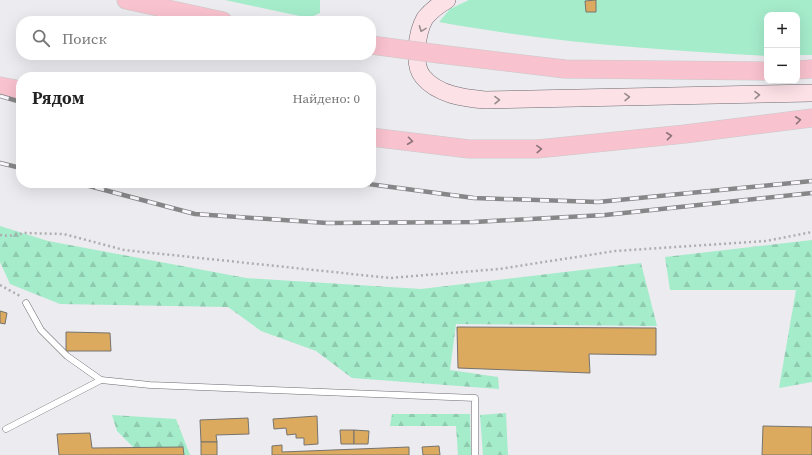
<!DOCTYPE html>
<html lang="ru">
<head>
<meta charset="utf-8">
<style>
  :root { --surface:#fff; --page:#f2f2f2; --text:#222; --muted:#767676; --line:#e0e0e0 }
  body { margin:0; font-family:"Source Serif 4",serif; background:var(--page); color:var(--text) }
  .controls { position:absolute; right:12px; top:12px; display:grid; overflow:hidden; border-radius:8px; box-shadow:0 4px 16px #0002 }
  .controls button { width:36px; height:36px; display:grid; place-items:center; padding:0; border:0; border-bottom:1px solid var(--line); background:var(--surface); color:var(--text); font:20px sans-serif }
  .list { margin:0; padding:0; list-style:none }
  h2 { display:flex; justify-content:space-between; align-items:center; height:52px; margin:0; padding:0 16px; font-size:17px }
  h2 small { font-size:13px; font-weight:400; color:var(--muted) }
  .icon { flex:none; width:22px; height:22px; fill:none; stroke:currentColor; stroke-width:2; stroke-linecap:round; stroke-linejoin:round }
  .map { position:relative; flex:none; width:812px; height:455px; overflow:hidden }
  .search { position:absolute; background:var(--surface); box-shadow:0 4px 16px #0002; left:16px; top:16px; width:360px; height:44px; display:flex; align-items:center; gap:10px; box-sizing:border-box; padding:0 14px; border-radius:16px; color:var(--muted); font-size:15px }
  .panel { position:absolute; background:var(--surface); box-shadow:0 4px 16px #0002; left:16px; top:72px; width:360px; height:116px; border-radius:16px }
  .map>svg:first-child { display:block }
  .grass { fill:#a5eccb }
  .forest { fill:url(#forest-firs) }
  .building { fill:#dbaa5f; stroke:#76736f }
  .lines { fill:none; stroke-linecap:round; stroke-linejoin:round }
  .lane-casing { stroke:#6d6b6f; stroke-width:7 }
  .secondary-casing { stroke:#6d6b6f; stroke-width:18 }
  .primary-casing { stroke:#cacaca; stroke-width:19 }
  .path { stroke:#aeaeb1; stroke-width:2.5; stroke-dasharray:2 3; stroke-linecap:butt }
  .lane { stroke:#fff; stroke-width:6 }
  .secondary { stroke:#fce1e7; stroke-width:17 }
  .primary { stroke:#f8c2ce; stroke-width:18 }
  .rail-casing { stroke:#878789; stroke-width:4.5 }
  .rail { stroke:#faf8fd; stroke-width:3; stroke-dasharray:9; stroke-linecap:butt }
  .primary-bridge-casing { stroke:#cacaca; stroke-width:19; stroke-linecap:butt }
  .primary-bridge { stroke:#f8c2ce; stroke-width:18 }
  .oneway { stroke:#978a8d }
  .oneway2 { stroke:#8b7379 }
</style>
</head>
<body>
<div class="map">
<svg width="812" height="455" viewBox="0 0 812 455">
  <defs>
    <pattern id="forest-firs" width="22" height="20" patternUnits="userSpaceOnUse"><rect width="22" height="20" fill="#a5eccb"/><path d="M5 1l3.5 6h-7zM16 11l3.5 6h-7z" fill="#8ecbaf"/></pattern>
  </defs>
  <rect width="100%" height="100%" fill="#ecebef"/>
  <g class="grass">
    <polygon points="225,0 320,0 320,13 309,18"/>
    <path d="M469,0h343v55h-15v-40h-30v41c-110,-6 -219,-14 -328,-34l11,-13z"/>
  </g>
  <g class="forest">
    <polygon points="0,226 48,241 246,278 421,289 641,263 657,326 456,324 450,370 498,377 499,389 352,378 316,351 261,331 228,307 60,304 10,284 0,262"/>
    <polygon points="812,240 812,382 779,388 796,290 670,290 665,257"/>
    <polygon points="506,413 508,455 483,455 480,415"/>
    <polygon points="392,414 470,414 471,455 458,455 456,426 390,426"/>
    <polygon points="112,415 176,419 190,455 141,455 117,431"/>
  </g>
  <g class="building">
    <polygon points="596,0 596,12 586,12 585,1"/>
    <polygon points="0,311 7,313 5,324 0,323"/>
    <polygon points="457,327 656,328 656,355 589,354 590,373 458,368"/>
    <polygon points="66,332 110,333 111,351 66,351"/>
    <polygon points="317,416 318,444 304,445 304,438 296,438 296,434 287,435 286,428 274,429 273,419"/>
    <polygon points="248,418 249,434 216,435 217,442 201,442 200,420"/>
    <polygon points="763,426 812,427 812,455 762,455"/>
    <polygon points="340,430 354,430 354,444 341,444"/>
    <polygon points="354,430 369,431 368,444 354,444"/>
    <polygon points="90,433 92,448 183,447 184,455 59,455 57,434"/>
    <rect x="201" y="442" width="16" height="13"/>
    <polygon points="282,445 282,452 409,447 409,455 272,455 272,446"/>
    <polygon points="439,446 440,455 423,455 422,447"/>
  </g>
  <g class="lines">
    <defs>
      <g id="lane">
        <polyline points="26,303 41,330 67,356 101,380"/>
        <polyline points="6,429 101,380 150,385 475,398 475,455"/>
      </g>
      <path id="secondary" d="M447,0c-7,4 -17,12 -22,18 -8,14 -13,46 -2,59 15,18 41,21 62,23l327,-7"/>
      <g id="primary">
        <polyline points="126,0 223,21"/>
        <polyline points="439,54 565,69 767,71"/>
        <polyline points="797,70 812,69"/>
        <polyline points="0,86 21,90"/>
        <polyline points="371,137 469,149 537,149 685,134 812,118"/>
      </g>
    </defs>
    <use href="#lane" class="lane-casing"/>
    <use href="#secondary" class="secondary-casing"/>
    <use href="#primary" class="primary-casing"/>
    <g class="path">
      <polyline points="0,235 9,236 25,233 64,234 124,250 390,278 499,269 615,251 766,241 812,232"/>
      <polyline points="0,285 20,296"/>
    </g>
    <use href="#lane" class="lane"/>
    <use href="#secondary" class="secondary"/>
    <use href="#primary" class="primary"/>
    <defs>
      <g id="rail">
        <polyline points="0,96 21,102"/>
        <polyline points="0,163 21,168"/>
        <polyline points="78,183 195,214 327,223 474,222 605,215 812,193"/>
        <polyline points="361,183 474,198 598,202 812,181"/>
      </g>
    </defs>
    <use href="#rail" class="rail-casing"/>
    <use href="#rail" class="rail"/>
    <defs>
      <polyline id="primary-bridge" points="371,45 439,54"/>
    </defs>
    <use href="#primary-bridge" class="primary-bridge-casing"/>
    <use href="#primary-bridge" class="primary-bridge"/>
  </g>
  <defs><path id="oneway-chevron" d="M-2-3.5L2.5 0L-2 3.5" fill="none" stroke-width="1.6" stroke-linecap="round" stroke-linejoin="round"/></defs>
  <g class="oneway">
    <use href="#oneway-chevron" transform="translate(422 29) rotate(111)"/>
    <use href="#oneway-chevron" transform="translate(757 95) rotate(-1)"/>
    <use href="#oneway-chevron" transform="translate(627 97) rotate(-1)"/>
    <use href="#oneway-chevron" transform="translate(497 100) rotate(-1)"/>
  </g>
  <g class="oneway2">
    <use href="#oneway-chevron" transform="translate(798 120) rotate(-7)"/>
    <use href="#oneway-chevron" transform="translate(669 136) rotate(-6)"/>
    <use href="#oneway-chevron" transform="translate(410 141) rotate(7)"/>
    <use href="#oneway-chevron" transform="translate(539 149) rotate(-3)"/>
  </g>
</svg>
<div class="controls">
<button>+</button>
<button>−</button>
</div>
<div class="search"><svg class="icon" aria-label="search" viewBox="0 0 24 24"><circle cx="10" cy="10" r="6"/><path d="M15 15l6 6"/></svg>Поиск</div>
<section class="panel">
<h2>Рядом<small>Найдено: 0</small></h2>
<ul class="list">
</ul>
</section>
</div>
</body>
</html>
